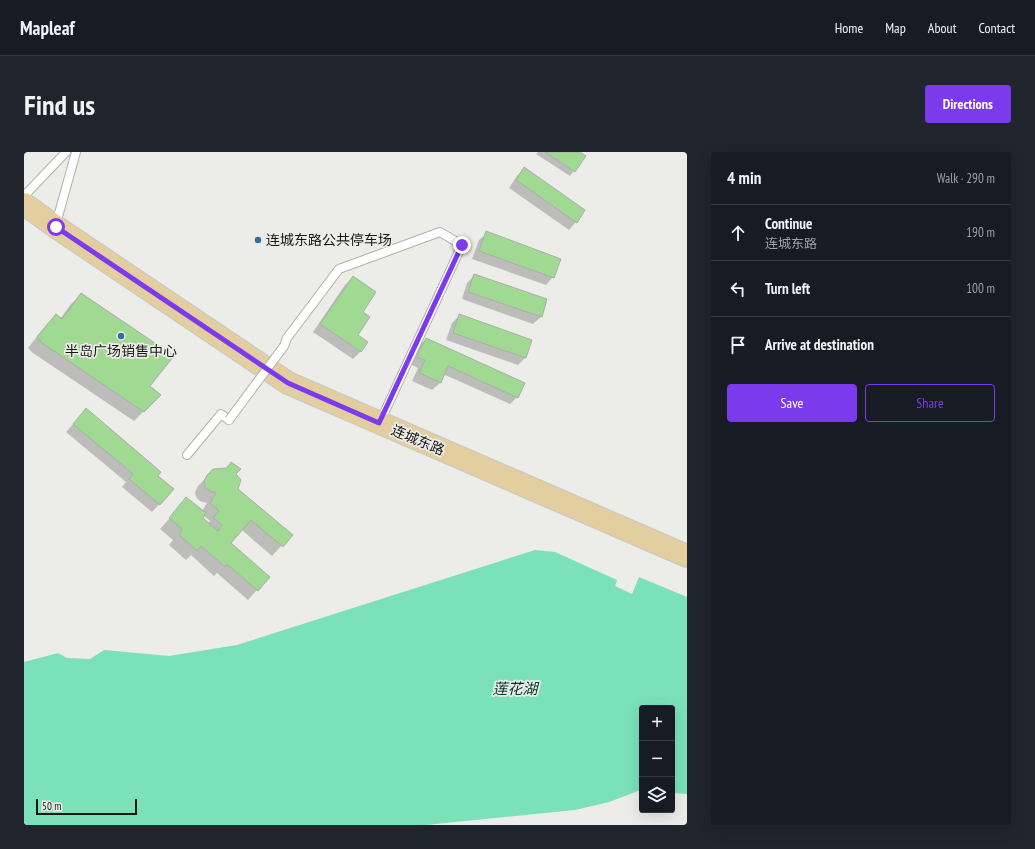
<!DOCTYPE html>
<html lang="en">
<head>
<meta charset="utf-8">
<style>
  :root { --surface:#171b24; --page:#20242c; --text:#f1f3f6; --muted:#9ea1a6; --line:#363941; --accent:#7c3aed }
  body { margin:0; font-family:"PT Sans Narrow","Noto Sans SC",sans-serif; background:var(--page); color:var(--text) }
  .controls { position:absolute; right:12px; bottom:12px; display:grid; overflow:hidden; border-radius:4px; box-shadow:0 4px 16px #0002 }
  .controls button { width:36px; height:36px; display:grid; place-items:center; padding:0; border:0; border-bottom:1px solid var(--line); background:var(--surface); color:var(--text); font:20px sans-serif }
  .scale { position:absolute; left:12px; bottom:10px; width:101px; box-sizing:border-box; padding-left:4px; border:2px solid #171716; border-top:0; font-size:11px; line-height:14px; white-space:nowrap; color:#171716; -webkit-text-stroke:3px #ecece9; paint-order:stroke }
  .stop { position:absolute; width:12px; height:12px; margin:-9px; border:3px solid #7c3aed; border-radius:50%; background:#fff }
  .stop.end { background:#7c3aed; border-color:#fff; box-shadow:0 1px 4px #0008 }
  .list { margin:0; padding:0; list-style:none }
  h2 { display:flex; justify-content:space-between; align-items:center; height:52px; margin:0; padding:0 16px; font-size:17px }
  h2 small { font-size:13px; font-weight:400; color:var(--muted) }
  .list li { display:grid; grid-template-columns:26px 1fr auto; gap:12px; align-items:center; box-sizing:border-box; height:56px; padding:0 16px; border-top:1px solid var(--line) }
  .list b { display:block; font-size:15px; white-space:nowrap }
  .list p { margin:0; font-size:13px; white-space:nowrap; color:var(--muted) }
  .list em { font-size:13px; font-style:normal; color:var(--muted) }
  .actions { display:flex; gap:8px; padding:12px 16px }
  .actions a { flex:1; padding:9px 0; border:1px solid var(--accent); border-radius:4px; text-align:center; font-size:14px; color:var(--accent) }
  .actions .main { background:var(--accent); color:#fff }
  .icon { flex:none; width:22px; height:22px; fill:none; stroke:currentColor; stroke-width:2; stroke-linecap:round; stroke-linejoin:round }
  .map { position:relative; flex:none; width:663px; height:673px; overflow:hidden; border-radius:4px }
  header { display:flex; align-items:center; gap:24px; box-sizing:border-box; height:56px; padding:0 20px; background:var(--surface); border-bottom:1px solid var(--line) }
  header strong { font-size:19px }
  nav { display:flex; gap:22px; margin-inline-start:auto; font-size:14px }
  .intro { display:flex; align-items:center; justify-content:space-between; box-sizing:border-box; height:96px; padding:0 24px }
  h1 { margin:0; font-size:28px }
  .button { padding:10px 18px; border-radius:4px; background:var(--accent); color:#fff; font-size:14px; font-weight:700 }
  main { display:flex; gap:24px; padding:0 24px }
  aside { flex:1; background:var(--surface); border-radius:4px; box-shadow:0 4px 16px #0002 }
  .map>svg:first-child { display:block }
  .water { fill:#7be1b9 }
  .shadow { fill:#0003; fill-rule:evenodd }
  .building { fill:#a0d992; stroke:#abadab }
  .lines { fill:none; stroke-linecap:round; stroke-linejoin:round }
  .lane-casing { stroke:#b0b0ad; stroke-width:10 }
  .primary-casing { stroke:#c7c7c7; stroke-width:24 }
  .lane { stroke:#fff; stroke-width:8 }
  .primary { stroke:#e3ce9f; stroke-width:22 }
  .lane-bridge-casing { stroke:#b0b0ad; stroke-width:10; stroke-linecap:butt }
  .lane-bridge { stroke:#fff; stroke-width:8 }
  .route { stroke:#7c3aed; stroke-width:5 }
  .poi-dot { fill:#306ea5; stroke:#ecece9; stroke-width:1.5 }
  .labels { text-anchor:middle; stroke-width:3.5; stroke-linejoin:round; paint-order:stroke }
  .poi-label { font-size:14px; fill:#171716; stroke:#ecece9; text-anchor:start }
  .street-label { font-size:14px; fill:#171716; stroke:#ecece9 }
  .water-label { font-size:15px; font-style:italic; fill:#023324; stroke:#ecece9 }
</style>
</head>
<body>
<header>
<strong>Mapleaf</strong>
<nav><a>Home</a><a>Map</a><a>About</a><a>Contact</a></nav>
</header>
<div class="intro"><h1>Find us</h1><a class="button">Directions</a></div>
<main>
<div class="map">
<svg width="663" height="673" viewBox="0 0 663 673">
  <rect width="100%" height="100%" fill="#ecece9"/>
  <polygon class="water" points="511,398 531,400 593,428 591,434 608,442 615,425 663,445 663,642 648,641 648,556 618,556 618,639 614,639 585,650 551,658 402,673 0,673 0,510 34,501 43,506 66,507 80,498 145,504 213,493"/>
  <g class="shadow">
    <polygon points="514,0 554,0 561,4 546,24 512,2"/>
    <polygon points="500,17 560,59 552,70 545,78 485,36 493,24"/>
    <polygon points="463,81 529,125 522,133 448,107 455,88"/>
    <polygon points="451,123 522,148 517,165 509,172 438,147 443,131"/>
    <polygon points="329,125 337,160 333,183 343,190 336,200 329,207 289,180 321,133"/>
    <polygon points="57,143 125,234 136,243 110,269 9,201 4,196 22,173 32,163 36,167 47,152"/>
    <polygon points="435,164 501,206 494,213 422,188 428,171"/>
    <polygon points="402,187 493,245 486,252 419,222 416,231 408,238 388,229 394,216 386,212 394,195"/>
    <polygon points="62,258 149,337 128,360 98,335 102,330 42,280"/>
    <path d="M207,311l6,26 54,46 -19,21 -30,-26 -12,13 27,47 -9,10 -31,-27 -3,3 -23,-21 -5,5 -17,-15 4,-5 -13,-11 27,-30 15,12 5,-8 -7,-2 -4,-4 -1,-5 3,-6 16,-16 11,-1zM179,363l7,6 -2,2 -7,-5z"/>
  </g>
  <g class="building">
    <polygon points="521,0 556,0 562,4 551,20"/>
    <polygon points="500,15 561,58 553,71 492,28"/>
    <polygon points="462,79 537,107 530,126 455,99"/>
    <polygon points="450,122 523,147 518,165 444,140"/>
    <polygon points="329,124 352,140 339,160 346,165 334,183 344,190 337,200 296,172"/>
    <polygon points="57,141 150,204 126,234 137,243 120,260 18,191 13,185 32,162 38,167"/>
    <polygon points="435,162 508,188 502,206 429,181"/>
    <polygon points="402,186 501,231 494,246 424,214 417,231 395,221 401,208 393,205"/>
    <polygon points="62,256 137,320 134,324 150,337 136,353 105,327 109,322 49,272"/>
    <polygon points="207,310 217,317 212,322 217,328 214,337 269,383 259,395 227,368 207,391 246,425 234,439 203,412 201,415 177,394 173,399 155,383 158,377 145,366 162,345 182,361 179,366 194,379 198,373 189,366 195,359 186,351 192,341 186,339 181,336 180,329 183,323 189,317 203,316"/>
  </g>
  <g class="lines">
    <defs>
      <g id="lane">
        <polyline points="0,44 42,0"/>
        <polyline points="32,72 52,0"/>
        <polyline points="260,194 263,186 315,117 416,80 438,93 356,270"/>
        <polyline points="163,303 197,262 205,268"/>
      </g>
      <polyline id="primary" points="0,52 32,75 264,231 663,404"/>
    </defs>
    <use href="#lane" class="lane-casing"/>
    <use href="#primary" class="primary-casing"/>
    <use href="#lane" class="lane"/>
    <use href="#primary" class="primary"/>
    <defs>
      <polyline id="lane-bridge" points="205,268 260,194"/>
    </defs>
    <use href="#lane-bridge" class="lane-bridge-casing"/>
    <use href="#lane-bridge" class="lane-bridge"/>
  </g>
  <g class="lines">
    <polyline class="route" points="32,75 264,231 355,271 438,93"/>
  </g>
  <g class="poi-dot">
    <circle cx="234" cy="88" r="4"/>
    <circle cx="97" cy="184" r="4"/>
  </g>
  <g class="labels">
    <g class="poi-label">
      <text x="242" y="93">连城东路公共停车场</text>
      <text x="97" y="204" text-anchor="middle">半岛广场销售中心</text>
    </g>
    <g class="street-label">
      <text transform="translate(394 288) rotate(23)" y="5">连城东路</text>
    </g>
    <g class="water-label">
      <text x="491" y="542">莲花湖</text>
    </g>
  </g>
</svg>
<div class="controls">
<button>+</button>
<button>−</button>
<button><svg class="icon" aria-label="layers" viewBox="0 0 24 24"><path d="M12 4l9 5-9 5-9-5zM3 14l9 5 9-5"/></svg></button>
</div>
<div class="scale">50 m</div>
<div class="stop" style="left:32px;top:75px"></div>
<div class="stop end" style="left:438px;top:93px"></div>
</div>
<aside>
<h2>4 min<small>Walk · 290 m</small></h2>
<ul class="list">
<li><svg class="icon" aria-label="ahead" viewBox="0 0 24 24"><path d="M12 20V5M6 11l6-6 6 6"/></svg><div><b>Continue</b><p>连城东路</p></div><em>190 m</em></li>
<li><svg class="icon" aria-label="left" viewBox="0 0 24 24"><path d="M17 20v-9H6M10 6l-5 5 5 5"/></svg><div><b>Turn left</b></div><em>100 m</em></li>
<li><svg class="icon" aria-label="arrive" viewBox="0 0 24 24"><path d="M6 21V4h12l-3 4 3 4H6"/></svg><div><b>Arrive at destination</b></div></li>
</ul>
<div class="actions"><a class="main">Save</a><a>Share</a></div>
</aside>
</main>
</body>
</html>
